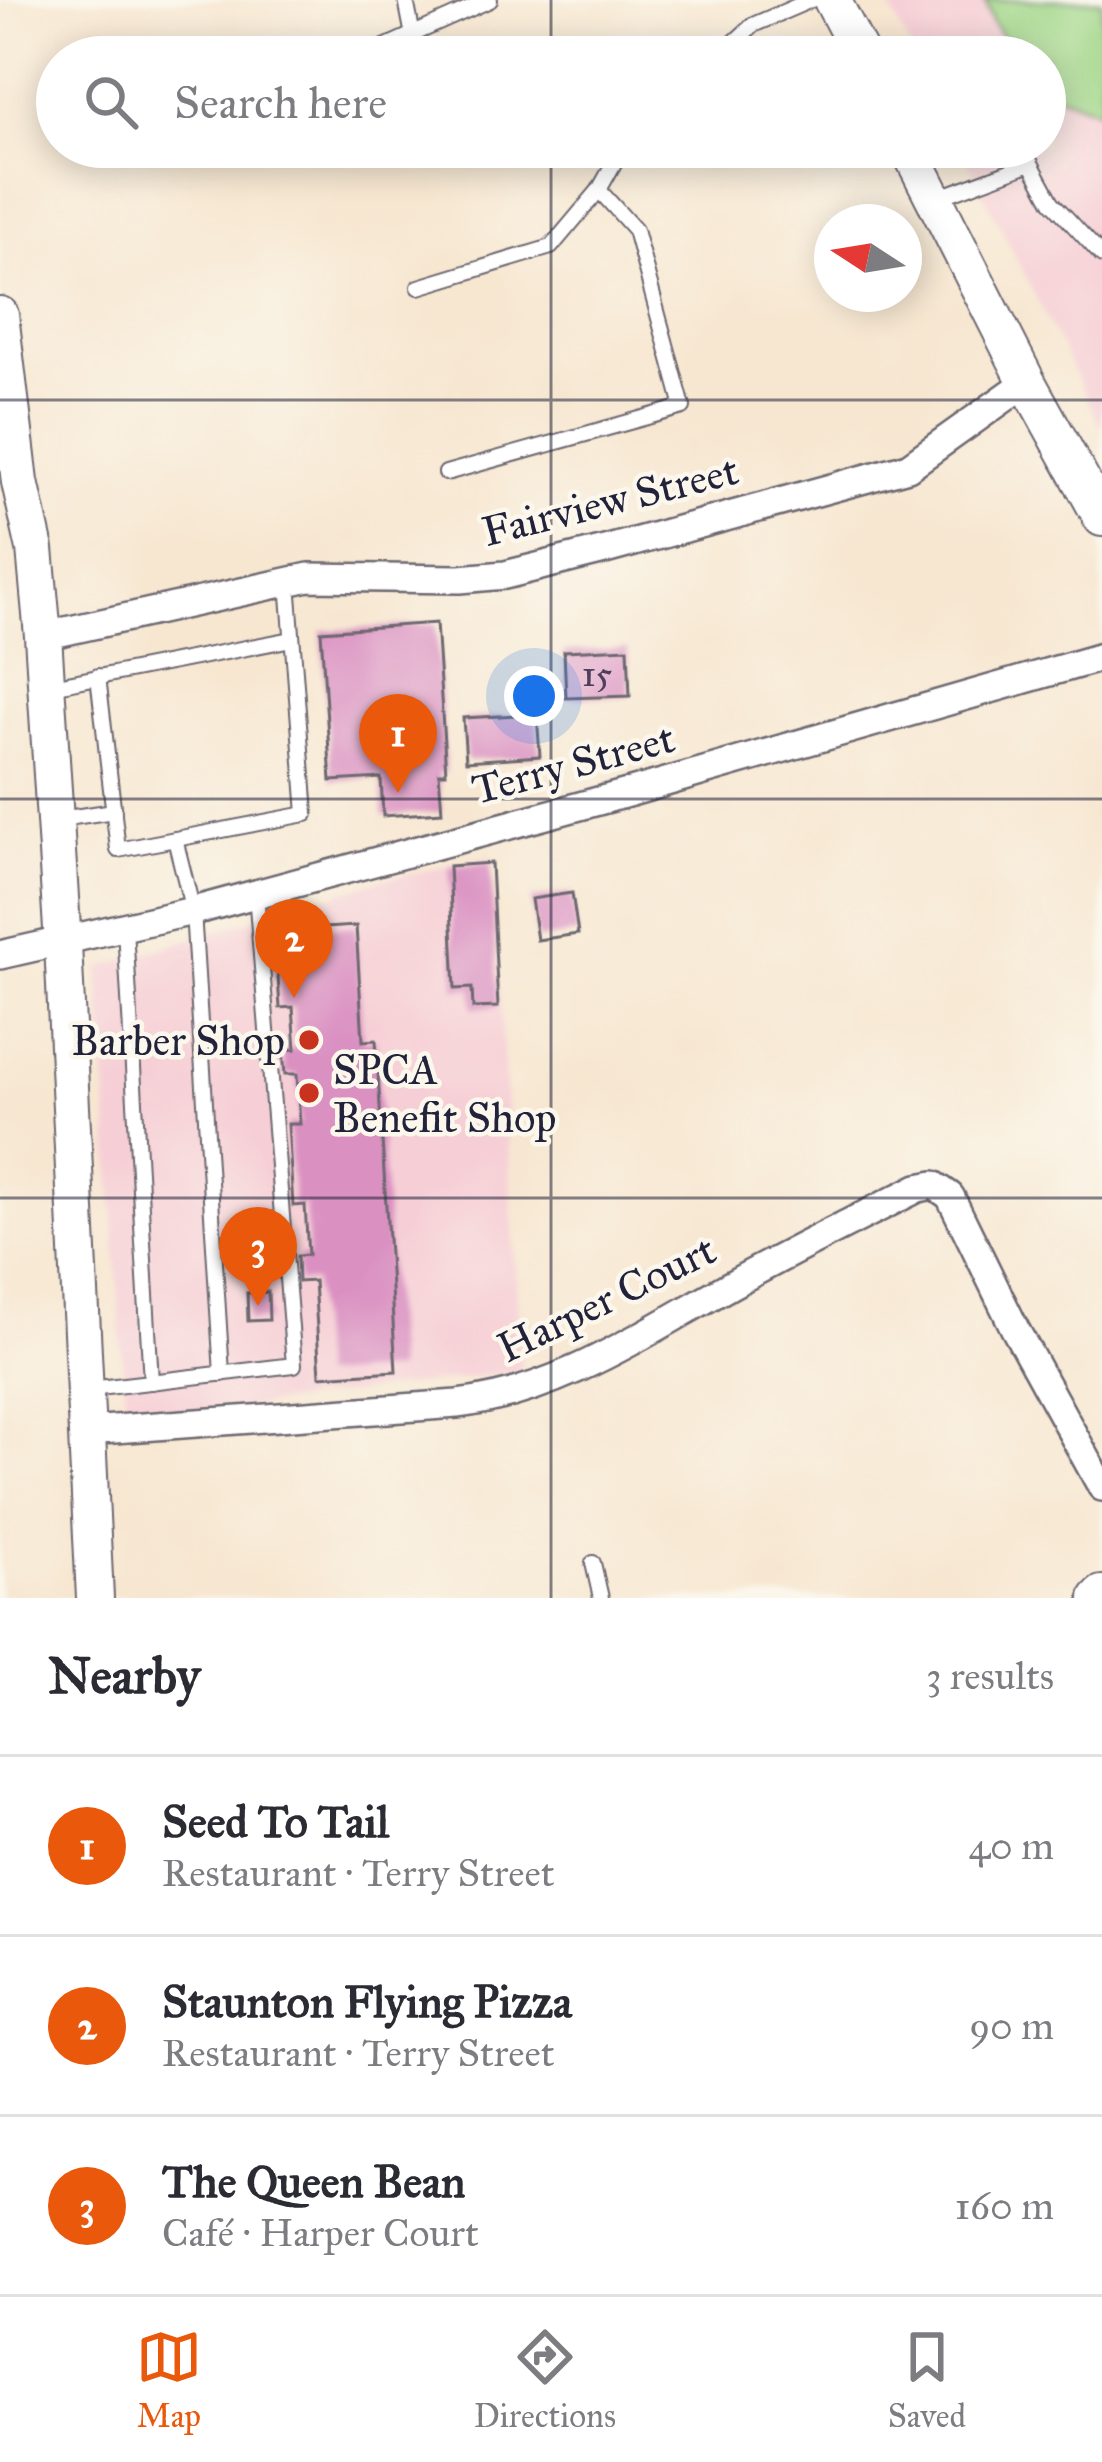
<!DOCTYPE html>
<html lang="en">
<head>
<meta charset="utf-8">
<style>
  :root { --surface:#fff; --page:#f7f7f7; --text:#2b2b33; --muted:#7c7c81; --line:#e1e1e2; --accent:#ea580c }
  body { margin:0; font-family:"IM FELL Great Primer",serif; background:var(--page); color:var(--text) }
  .compass { position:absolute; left:814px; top:204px; width:108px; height:108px; border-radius:50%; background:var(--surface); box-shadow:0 6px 30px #0003; rotate:282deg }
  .you { position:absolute; left:534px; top:696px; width:42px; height:42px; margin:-30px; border:9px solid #fff; border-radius:50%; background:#1a73e8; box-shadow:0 0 0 18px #1a73e833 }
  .badge { display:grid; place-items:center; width:78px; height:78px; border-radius:50%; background:var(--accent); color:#fff; font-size:39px; font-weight:700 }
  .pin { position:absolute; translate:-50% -99px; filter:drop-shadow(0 3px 6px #0008) }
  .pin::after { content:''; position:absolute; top:63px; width:42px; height:36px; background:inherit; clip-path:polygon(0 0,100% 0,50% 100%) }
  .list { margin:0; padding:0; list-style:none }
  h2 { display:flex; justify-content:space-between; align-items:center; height:156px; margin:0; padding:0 48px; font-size:51px }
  h2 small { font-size:39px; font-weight:400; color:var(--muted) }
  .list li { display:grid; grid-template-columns:78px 1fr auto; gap:36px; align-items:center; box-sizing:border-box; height:180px; padding:0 48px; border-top:3px solid var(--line) }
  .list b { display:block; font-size:45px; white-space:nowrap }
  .list p { margin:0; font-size:39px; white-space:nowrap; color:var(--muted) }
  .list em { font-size:39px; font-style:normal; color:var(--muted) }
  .icon { flex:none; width:66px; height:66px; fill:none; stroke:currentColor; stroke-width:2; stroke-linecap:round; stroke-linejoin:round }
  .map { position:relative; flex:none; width:1102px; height:1598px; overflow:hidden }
  .search { position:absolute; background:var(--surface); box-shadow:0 6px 30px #0003; left:36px; right:36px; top:36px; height:132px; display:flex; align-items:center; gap:30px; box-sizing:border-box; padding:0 42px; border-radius:66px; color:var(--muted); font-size:45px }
  .sheet { height:696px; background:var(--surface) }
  nav { display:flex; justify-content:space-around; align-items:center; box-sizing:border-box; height:168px; border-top:3px solid var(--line); background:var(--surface); font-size:33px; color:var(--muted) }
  nav a { display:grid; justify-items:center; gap:6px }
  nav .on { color:var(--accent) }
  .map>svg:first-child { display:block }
  .built { fill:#f6cfd6 }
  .green { fill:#9ed586; stroke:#607c60; stroke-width:3 }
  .building { fill:#da91c2 }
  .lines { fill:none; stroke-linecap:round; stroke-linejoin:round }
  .lane-casing { stroke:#6d6770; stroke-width:18 }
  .street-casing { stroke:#6d6770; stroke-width:32 }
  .secondary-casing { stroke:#6d6770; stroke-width:40 }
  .lane { stroke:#fff; stroke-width:14 }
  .street { stroke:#fff; stroke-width:27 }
  .secondary { stroke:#fff; stroke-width:36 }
  .grid { fill:none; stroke:#22223b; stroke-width:3; stroke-opacity:0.55 }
  .poi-dot { fill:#c8321e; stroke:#fbf7ec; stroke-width:4.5 }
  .labels { text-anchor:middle; stroke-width:9; stroke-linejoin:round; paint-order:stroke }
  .number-label { font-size:36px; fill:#503e5d }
  .street-label { font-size:42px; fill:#22223b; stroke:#fbf7ec }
  .poi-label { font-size:42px; fill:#22223b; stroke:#fbf7ec; text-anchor:end }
</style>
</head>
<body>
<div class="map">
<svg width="1102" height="1598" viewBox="0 0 1102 1598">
  <rect width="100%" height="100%" fill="#fbf7ec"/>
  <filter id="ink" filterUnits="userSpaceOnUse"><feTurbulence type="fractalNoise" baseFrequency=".00833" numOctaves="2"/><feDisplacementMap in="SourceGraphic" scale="24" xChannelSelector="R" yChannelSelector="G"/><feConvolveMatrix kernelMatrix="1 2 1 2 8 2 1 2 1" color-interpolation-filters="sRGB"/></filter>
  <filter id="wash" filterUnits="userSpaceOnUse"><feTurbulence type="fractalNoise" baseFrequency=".004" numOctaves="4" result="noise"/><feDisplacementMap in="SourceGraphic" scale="48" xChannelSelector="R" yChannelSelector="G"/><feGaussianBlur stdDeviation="2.7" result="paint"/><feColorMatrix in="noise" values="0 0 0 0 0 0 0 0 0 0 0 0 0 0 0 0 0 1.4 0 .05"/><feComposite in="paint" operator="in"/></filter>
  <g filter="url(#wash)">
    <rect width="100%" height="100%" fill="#f7e7d1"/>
    <g class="built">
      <polygon points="886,0 1102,0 1102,428 960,147 1045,147 1045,57 915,57"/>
      <polygon points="492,856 521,1371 126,1423 99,968 376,881"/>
    </g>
    <polygon class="green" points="985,0 1102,0 1102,112 1053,93 1045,85 1045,57 1017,57 993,23"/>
    <g id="blocks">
      <g class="building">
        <polygon points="436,623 446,773 439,773 442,812 383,816 381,778 331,781 321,631"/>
        <polygon points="628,648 630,696 566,698 564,651"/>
        <polygon points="537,714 540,756 466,761 463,718"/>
        <polygon points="491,863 498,1007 473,1008 472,988 455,989 449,866"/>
        <polygon points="572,893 578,934 537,940 531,899"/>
        <polygon points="356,926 363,1041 376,1040 396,1371 320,1376 314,1281 298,1282 297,1256 308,1255 305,1205 293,1206 288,1124 300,1124 297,1074 285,1074 283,1050 296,1049 293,1007 280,1008 275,931"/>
        <polygon points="268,1292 269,1320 248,1321 247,1293"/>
      </g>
    </g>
  </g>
  <g filter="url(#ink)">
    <use href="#blocks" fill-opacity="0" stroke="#6d6770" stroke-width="3"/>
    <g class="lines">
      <defs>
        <g id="lane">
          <polyline points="406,0 413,36"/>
          <polyline points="362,57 490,0"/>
          <polyline points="718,57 753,25 811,0"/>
          <polyline points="935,199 1031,163 1052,202 1102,256"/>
          <polyline points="419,287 551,247 599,190 623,147"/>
          <polyline points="446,473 683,407 635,230 599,190"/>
          <polyline points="98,676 118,850 306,814 288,582"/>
          <polyline points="47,687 292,639"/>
          <polyline points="60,819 114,811"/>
          <polyline points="175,839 193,911 222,1374"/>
          <polyline points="125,928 151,1382"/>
          <polyline points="90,1389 294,1365 256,893"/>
          <polyline points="593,1563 601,1598"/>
        </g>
        <g id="street">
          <polyline points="43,636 309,577 460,579 505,575 605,550 908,467 1027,382"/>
          <polyline points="0,955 193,911 624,794 1102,657"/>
          <path d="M87,1431l370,-27c101,-11 192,-74 279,-122 60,-33 121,-63 182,-94l16,-3 16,11 65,133 87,158"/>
        </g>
        <g id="secondary">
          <polyline points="832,0 862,57"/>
          <polyline points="908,147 1027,382 1102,518"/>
          <polyline points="0,315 20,482 35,549 43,636 63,944 95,1598"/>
          <polyline points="1098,1598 1102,1594"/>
        </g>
      </defs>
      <use href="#lane" class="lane-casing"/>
      <use href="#street" class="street-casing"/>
      <use href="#secondary" class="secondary-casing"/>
      <use href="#lane" class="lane"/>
      <use href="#street" class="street"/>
      <use href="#secondary" class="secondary"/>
    </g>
  </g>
  <path class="grid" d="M551,0v57M551,147v1451M0,400h1102M0,799h1102M0,1198h1102"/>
  <g class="poi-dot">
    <circle cx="309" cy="1040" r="12"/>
    <circle cx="309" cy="1093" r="12"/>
  </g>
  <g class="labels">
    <g class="number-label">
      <text x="597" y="686">15</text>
    </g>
    <g class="street-label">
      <text transform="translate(610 500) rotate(-14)" y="15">Fairview Street</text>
      <text transform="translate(573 763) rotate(-15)" y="15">Terry Street</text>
      <text transform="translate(606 1298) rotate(-26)" y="15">Harper Court</text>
    </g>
    <g class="poi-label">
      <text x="285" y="1055">Barber Shop</text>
      <text x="333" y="1084" text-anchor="start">SPCA<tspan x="333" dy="48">Benefit Shop</tspan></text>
    </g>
  </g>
</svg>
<svg class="compass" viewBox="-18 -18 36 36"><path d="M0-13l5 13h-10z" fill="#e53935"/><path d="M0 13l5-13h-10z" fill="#7c7c81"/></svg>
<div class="you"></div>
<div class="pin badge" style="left:398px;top:793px">1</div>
<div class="pin badge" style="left:294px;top:998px">2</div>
<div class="pin badge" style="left:258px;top:1306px">3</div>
<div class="search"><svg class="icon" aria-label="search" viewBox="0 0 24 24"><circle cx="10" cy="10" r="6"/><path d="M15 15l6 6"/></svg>Search here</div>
</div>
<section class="sheet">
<h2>Nearby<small>3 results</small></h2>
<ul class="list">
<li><span class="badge">1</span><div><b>Seed To Tail</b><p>Restaurant · Terry Street</p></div><em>40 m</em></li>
<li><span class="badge">2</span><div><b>Staunton Flying Pizza</b><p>Restaurant · Terry Street</p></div><em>90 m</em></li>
<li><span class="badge">3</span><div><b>The Queen Bean</b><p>Café · Harper Court</p></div><em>160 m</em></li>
</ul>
</section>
<nav>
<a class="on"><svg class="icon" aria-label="map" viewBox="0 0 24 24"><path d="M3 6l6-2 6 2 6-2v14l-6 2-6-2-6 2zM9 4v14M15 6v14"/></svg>Map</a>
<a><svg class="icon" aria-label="directions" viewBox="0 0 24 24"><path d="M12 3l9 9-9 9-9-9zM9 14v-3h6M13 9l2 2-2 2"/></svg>Directions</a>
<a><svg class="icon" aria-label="saved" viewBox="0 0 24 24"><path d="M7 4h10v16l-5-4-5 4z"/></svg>Saved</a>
</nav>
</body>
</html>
